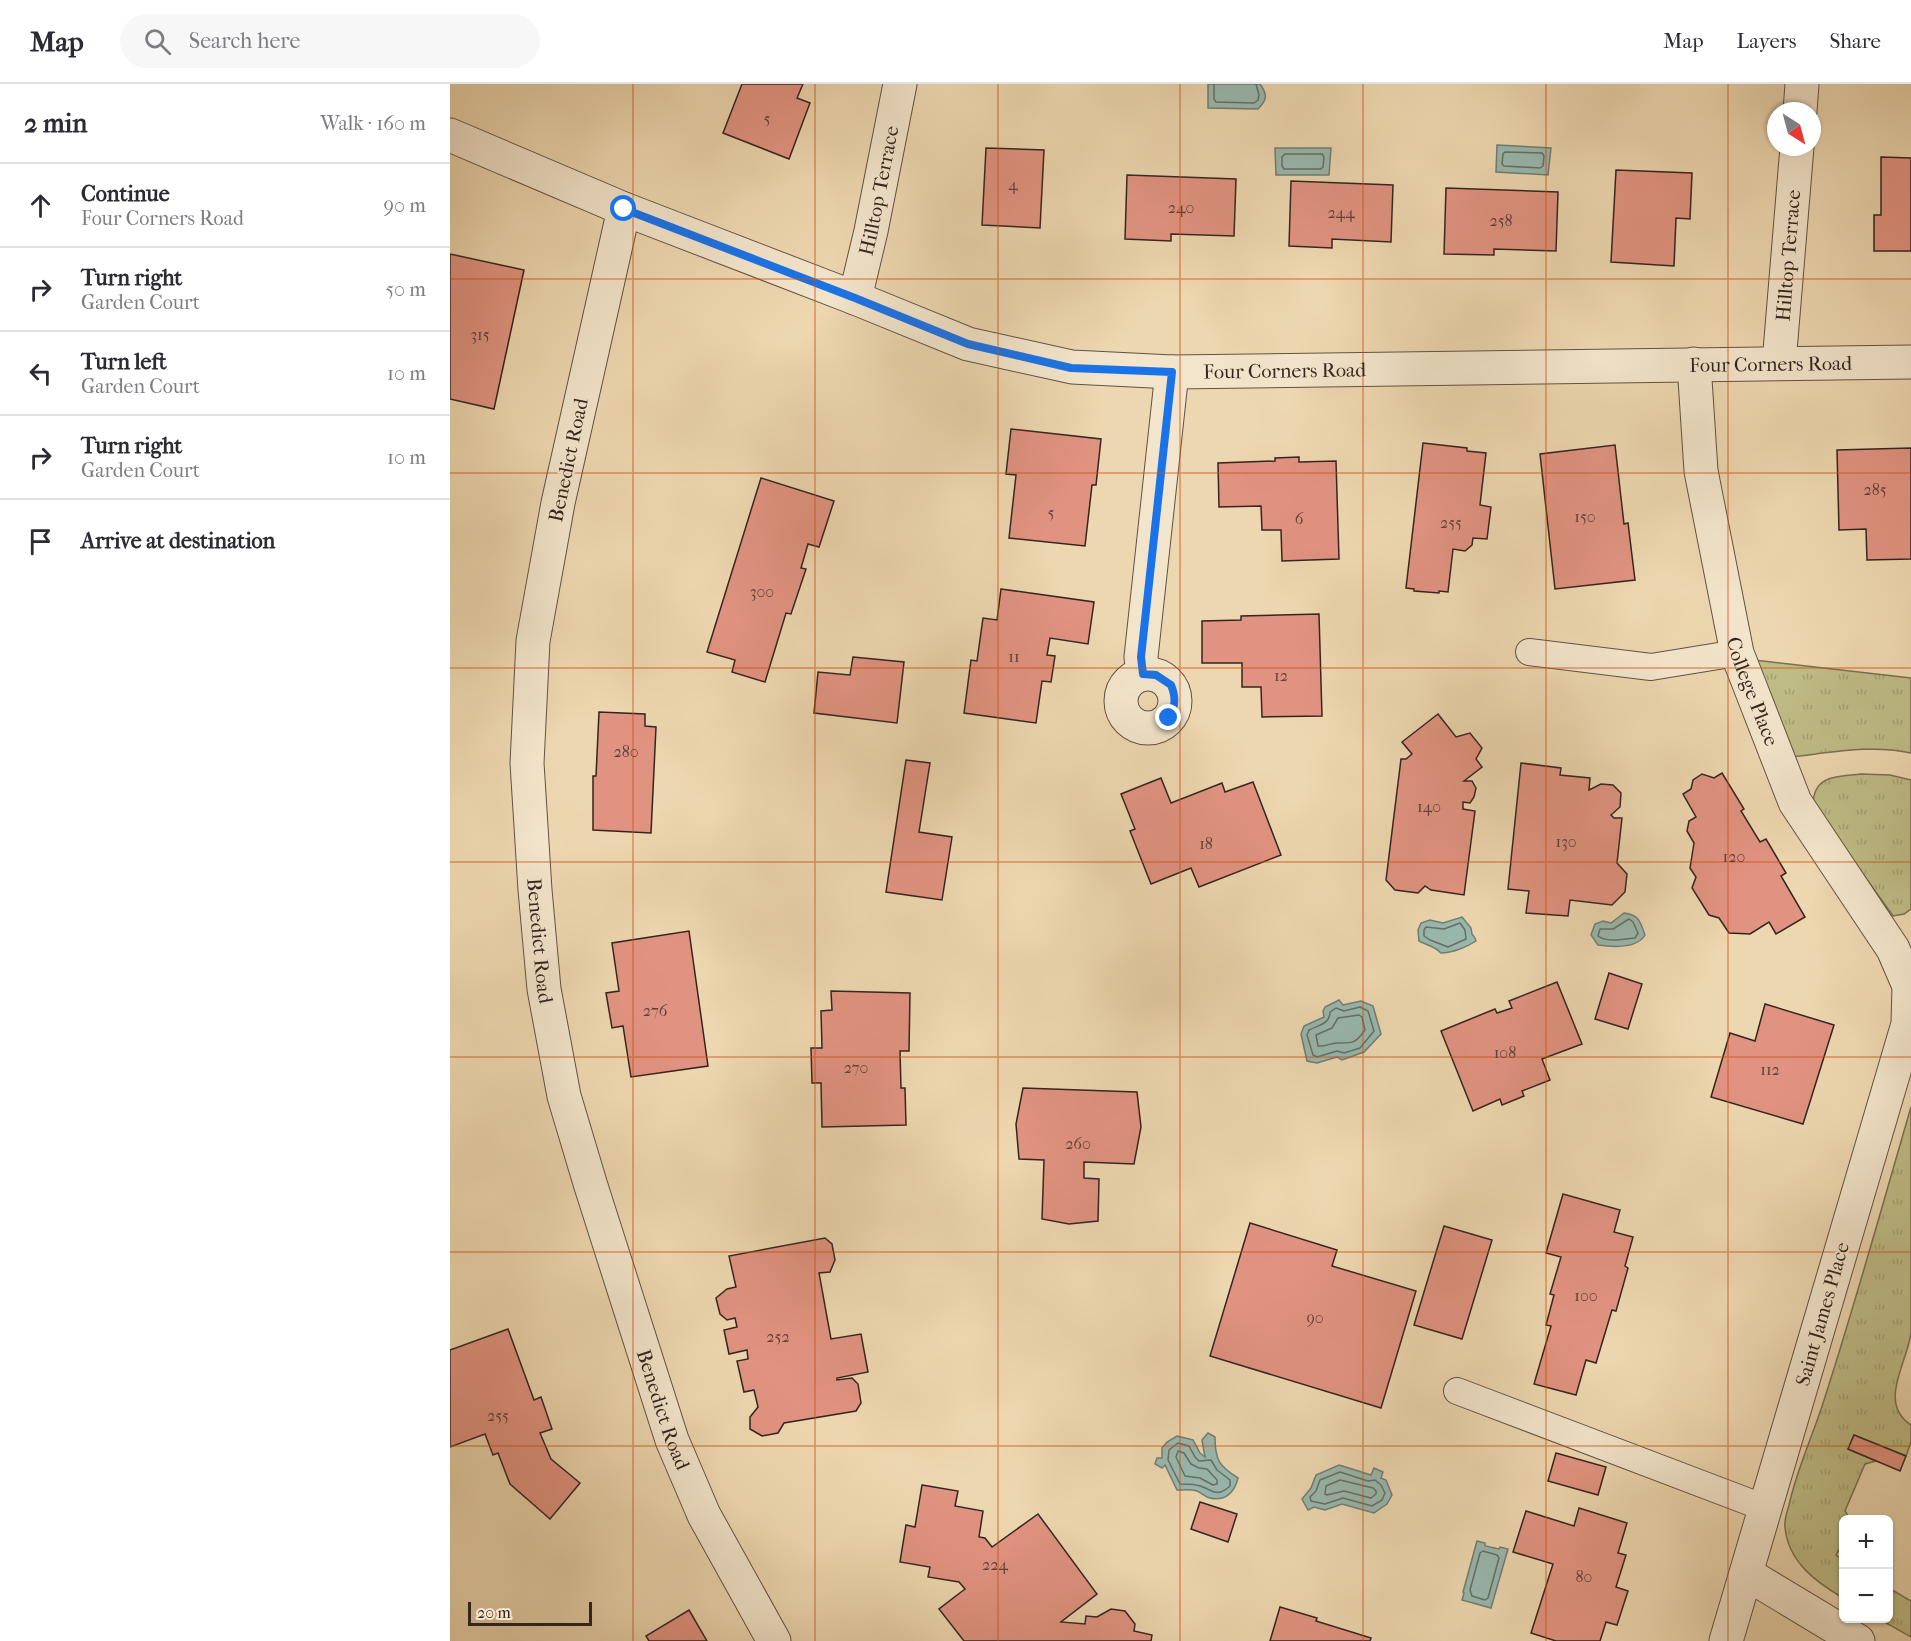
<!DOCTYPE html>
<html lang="en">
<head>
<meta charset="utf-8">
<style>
  :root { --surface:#fff; --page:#f7f7f7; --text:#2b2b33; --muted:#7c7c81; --line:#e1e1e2 }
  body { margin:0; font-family:"IM FELL French Canon",serif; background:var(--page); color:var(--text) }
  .controls { position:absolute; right:18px; bottom:18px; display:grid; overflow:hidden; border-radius:9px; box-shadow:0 2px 4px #0004 }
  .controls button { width:54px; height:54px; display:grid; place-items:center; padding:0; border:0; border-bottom:2px solid var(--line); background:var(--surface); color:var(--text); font:30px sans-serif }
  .compass { position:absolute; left:1317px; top:18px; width:54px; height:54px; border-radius:50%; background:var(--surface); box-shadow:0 2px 4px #0004; rotate:144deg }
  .scale { position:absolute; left:18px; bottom:15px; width:124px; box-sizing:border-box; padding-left:6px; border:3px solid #34251e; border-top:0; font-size:16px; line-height:21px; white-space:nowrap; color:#34251e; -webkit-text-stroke:4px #f3e5cc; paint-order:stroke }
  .stop { position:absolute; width:18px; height:18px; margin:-14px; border:4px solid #1a73e8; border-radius:50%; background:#fff }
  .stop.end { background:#1a73e8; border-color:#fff; box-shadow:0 2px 6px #0008 }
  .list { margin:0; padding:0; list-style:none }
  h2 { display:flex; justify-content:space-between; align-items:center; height:78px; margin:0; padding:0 24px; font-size:26px }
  h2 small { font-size:20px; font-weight:400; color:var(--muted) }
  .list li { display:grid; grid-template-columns:39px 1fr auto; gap:18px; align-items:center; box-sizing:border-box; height:84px; padding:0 24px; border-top:2px solid var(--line) }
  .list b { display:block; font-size:22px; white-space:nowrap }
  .list p { margin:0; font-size:20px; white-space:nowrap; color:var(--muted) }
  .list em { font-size:20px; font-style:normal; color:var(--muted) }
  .icon { flex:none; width:33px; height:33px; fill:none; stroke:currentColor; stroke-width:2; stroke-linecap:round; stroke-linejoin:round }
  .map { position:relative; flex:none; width:1461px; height:1557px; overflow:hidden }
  header { display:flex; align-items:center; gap:36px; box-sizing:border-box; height:84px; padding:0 30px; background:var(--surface); border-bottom:2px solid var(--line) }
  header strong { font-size:28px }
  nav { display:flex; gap:33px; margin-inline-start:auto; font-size:21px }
  .search { width:420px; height:54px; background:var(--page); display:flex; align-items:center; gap:15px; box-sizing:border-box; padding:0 21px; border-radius:33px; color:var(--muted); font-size:22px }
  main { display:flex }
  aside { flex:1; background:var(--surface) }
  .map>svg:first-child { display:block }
  .grass { fill:url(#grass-tufts); stroke:#7a7052; stroke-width:1.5 }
  .water { fill:#99b9af; stroke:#717e75; stroke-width:1.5 }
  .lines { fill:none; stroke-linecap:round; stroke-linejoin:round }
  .shore { stroke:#666f66; stroke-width:1.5 }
  .building { fill:#e19381; stroke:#34251e; stroke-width:1.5 }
  .service-casing { stroke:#625242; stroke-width:28 }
  .minor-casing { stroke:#625242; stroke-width:35 }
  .service { stroke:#f3e5cc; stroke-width:26 }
  .minor { stroke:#f3e5cc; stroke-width:33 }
  .route { stroke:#1a73e8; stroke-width:8 }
  .grid { fill:none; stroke:#cd510f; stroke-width:1.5; stroke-opacity:0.55 }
  .labels { text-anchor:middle; stroke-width:4.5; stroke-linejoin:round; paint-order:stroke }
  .number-label { font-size:16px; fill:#5f4037 }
  .street-label { font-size:20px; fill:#34251e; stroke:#f3e5cc }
</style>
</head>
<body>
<header>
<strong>Map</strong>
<div class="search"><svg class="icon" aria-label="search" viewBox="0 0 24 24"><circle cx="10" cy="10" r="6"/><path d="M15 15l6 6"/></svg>Search here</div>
<nav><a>Map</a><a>Layers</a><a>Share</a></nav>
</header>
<main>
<aside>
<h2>2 min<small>Walk · 160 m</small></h2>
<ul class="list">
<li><svg class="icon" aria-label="ahead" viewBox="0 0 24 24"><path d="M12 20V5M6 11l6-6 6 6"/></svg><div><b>Continue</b><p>Four Corners Road</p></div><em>90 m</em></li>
<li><svg class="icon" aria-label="right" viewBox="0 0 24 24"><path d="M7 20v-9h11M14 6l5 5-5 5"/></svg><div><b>Turn right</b><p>Garden Court</p></div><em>50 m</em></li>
<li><svg class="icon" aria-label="left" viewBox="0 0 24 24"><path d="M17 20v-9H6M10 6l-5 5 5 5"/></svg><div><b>Turn left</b><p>Garden Court</p></div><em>10 m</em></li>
<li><svg class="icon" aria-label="right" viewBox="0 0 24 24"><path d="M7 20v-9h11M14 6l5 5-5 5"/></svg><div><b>Turn right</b><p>Garden Court</p></div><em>10 m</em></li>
<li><svg class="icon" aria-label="arrive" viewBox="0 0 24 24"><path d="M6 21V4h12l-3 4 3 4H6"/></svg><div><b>Arrive at destination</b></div></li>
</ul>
</aside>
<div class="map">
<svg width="1461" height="1557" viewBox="0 0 1461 1557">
  <defs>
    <pattern id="grass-tufts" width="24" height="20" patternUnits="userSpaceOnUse" patternTransform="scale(1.5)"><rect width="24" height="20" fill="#bfbc86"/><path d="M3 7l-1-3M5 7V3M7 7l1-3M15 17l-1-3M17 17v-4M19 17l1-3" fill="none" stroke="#a5a173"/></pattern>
  </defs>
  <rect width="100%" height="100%" fill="#edd7b0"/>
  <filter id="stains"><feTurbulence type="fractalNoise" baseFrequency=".00333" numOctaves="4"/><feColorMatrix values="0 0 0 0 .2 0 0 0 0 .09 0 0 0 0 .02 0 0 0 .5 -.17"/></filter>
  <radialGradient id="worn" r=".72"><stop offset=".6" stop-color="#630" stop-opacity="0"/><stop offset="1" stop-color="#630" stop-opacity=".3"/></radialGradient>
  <g class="grass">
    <path d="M1304,576l157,18v75c-38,-9 -82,0 -121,4z"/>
    <path d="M1411,690l29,1 21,5v129l-7,5 -11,2 -80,-112c1,-30 25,-27 48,-30z"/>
    <path d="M1461,1023c0,51 0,101 0,152 0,24 0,49 0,73 -3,30 -34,71 0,93v17l-5,14 -52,-21 -6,14 28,12 -11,3 -20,47 5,8 -6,1 -1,23 -7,12 7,5v38c-27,-16 -55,-36 -58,-71 -1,-7 2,-15 4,-22 8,-37 25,-72 36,-108 31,-96 58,-194 86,-290z"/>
    <polygon points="1439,1504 1461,1517 1461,1553 1429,1535 1438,1534"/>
  </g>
  <g class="water">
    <path d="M758,0h52c8,11 7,16 -2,25l-50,-1z"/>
    <polygon points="1047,61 1101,64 1098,91 1046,88"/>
    <polygon points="825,64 881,64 879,91 826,91"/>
    <path d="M1174,829c16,2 16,9 21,22 -8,14 -33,12 -47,10l-7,-10 4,-11 8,-3 8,2z"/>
    <path d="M1012,833l9,11 1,6 3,4 1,3c-9,6 -24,12 -35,12 -6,-7 -15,-8 -22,-12l-1,-11 3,-7 9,-3 13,3z"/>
    <polygon points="889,916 893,921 911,917 923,922 931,950 914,968 892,976 887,973 867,979 857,977 851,950 854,942 874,933 873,927 875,923"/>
    <path d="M758,1349l7,4c0,23 4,29 23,41 -3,13 -12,24 -28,20 -5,-1 -8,-5 -13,-7 -6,-2 -14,-1 -20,-1l-12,-25 -3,3 -7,-4 2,-6h5v-10l5,-6 10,-6 16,4 7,13 5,4 -3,-17z"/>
    <polygon points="889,1381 921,1391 924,1384 933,1388 931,1394 936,1396 942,1411 937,1420 924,1429 892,1420 875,1426 864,1423 858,1426 852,1415 861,1404 866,1391"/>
    <polygon points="1027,1457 1035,1459 1035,1462 1049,1465 1050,1463 1058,1465 1041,1524 1012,1516 1014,1509 1013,1508"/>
  </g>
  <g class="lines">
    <g class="shore">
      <polyline points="764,0 764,15 766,18 804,19 808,16 809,11 806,0"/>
      <polygon points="1055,68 1092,69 1094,72 1093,82 1090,84 1054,82 1052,80 1053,70"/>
      <polygon points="835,70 872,70 874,73 873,83 871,85 834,85 832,82 832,73"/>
      <path d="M1179,835l4,3 5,11 -3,5c-11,1 -28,5 -37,-2l2,-7h13z"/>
      <polygon points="1010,839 1015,846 1016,855 998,863 980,856 974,852 974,846 976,843 994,845"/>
      <path d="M910,923l8,4 6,20 -14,17 -16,5 -7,-2 -20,6 -4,-2 -6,-20 2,-5c10,-5 21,-6 21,-18l6,-4 8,3z"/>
      <path d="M909,931l3,2 3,13c-10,14 -12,13 -28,13 -7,0 -12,4 -19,3l-2,-11 16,-7 6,-10z"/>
      <path d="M728,1359l11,3 6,11 4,4 12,-1 6,10 13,10v6c-15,14 -19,1 -34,-1 -5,-1 -11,-1 -16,-1l-12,-24 1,-10z"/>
      <polygon points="728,1367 734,1369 741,1380 749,1384 757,1385 767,1396 767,1400 763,1401 750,1394 735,1392 726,1373"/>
      <polygon points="890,1388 918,1397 925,1396 931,1401 935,1409 932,1416 922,1422 893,1414 875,1420 861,1417 860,1413 866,1407 870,1396"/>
      <polygon points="890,1396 923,1404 926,1407 926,1410 921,1414 894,1407 877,1411 875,1410 876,1402"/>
      <polygon points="1033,1467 1047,1471 1049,1474 1038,1514 1035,1516 1022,1512 1020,1506 1030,1469"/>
    </g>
  </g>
  <g class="building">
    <polygon points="292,0 353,0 347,14 360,19 339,75 273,49"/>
    <polygon points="536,64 594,66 590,144 532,141"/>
    <polygon points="1431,73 1461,74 1461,167 1424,167 1424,131 1431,131"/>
    <polygon points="1166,86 1242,89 1240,135 1226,134 1224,182 1161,178"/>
    <polygon points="677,91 786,95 784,152 721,150 721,157 675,155"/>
    <polygon points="841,97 943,101 941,158 882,155 882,164 839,162"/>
    <polygon points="996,104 1108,108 1106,167 1044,165 1044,171 994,170"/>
    <polygon points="0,170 74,186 44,325 0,315"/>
    <polygon points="561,345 651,355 646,401 642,401 635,462 559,454 566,391 556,390"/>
    <polygon points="973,359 1017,364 1017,367 1036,369 1030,421 1041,423 1037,455 1023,454 1022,461 1015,467 1003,465 998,508 989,507 989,509 964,507 964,505 956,504"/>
    <polygon points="1165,361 1174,440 1178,439 1185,496 1105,505 1090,370"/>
    <polygon points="1461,364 1461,475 1417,476 1416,445 1389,446 1387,366"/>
    <polygon points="849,373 849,378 886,377 889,475 832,477 831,446 812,446 811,422 769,423 768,379 825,377 825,374"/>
    <polygon points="311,394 384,417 369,463 358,460 351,484 356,485 341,530 336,529 315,598 282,588 285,576 257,568"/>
    <polygon points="551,505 644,518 638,560 600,554 597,571 605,572 601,598 592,597 586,639 514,629 521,576 527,577 533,534 547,536"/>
    <polygon points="869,530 872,632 812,633 811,603 792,603 792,579 752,579 752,537 791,536 791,532"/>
    <polygon points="403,573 454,578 447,639 364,629 368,588 400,591"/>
    <polygon points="149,628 195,630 195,642 206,643 201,749 143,746 143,692 146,692"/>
    <polygon points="988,630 1006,653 1020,649 1032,664 1026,675 1032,683 1014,697 1022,697 1026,704 1024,713 1020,719 1013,718 1013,725 1025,727 1014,811 981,806 975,802 968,809 945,806 936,796 951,675 956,675 962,670 952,658"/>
    <polygon points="456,676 480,679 469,748 502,753 492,816 436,808"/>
    <polygon points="1071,679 1111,684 1110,691 1140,694 1139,706 1151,700 1163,701 1171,709 1170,723 1161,731 1164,734 1172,734 1167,779 1177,790 1175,808 1162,821 1120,816 1118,832 1076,829 1079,807 1058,805"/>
    <polygon points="1272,689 1294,725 1291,727 1310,758 1316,755 1336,789 1331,792 1355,833 1326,850 1319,838 1300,850 1279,849 1269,834 1259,831 1242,804 1246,793 1240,784 1244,759 1237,747 1239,737 1246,733 1233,710 1241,705 1243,696 1252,690 1264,694"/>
    <polygon points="711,694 721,719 772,699 775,708 803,698 831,771 749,803 741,784 701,800 680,747 685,745 671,710"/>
    <polygon points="239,847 258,982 181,993 173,942 162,944 156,909 169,907 162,859"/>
    <polygon points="1159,889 1192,900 1178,945 1145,935"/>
    <polygon points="1107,898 1132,960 1092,975 1100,996 1072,1007 1074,1012 1052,1021 1050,1015 1023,1027 991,947 1045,925 1047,929 1062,924 1059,917"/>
    <polygon points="381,907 460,909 459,967 450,967 451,1004 455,1004 456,1041 372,1043 371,999 362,999 361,964 372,964 371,927 382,926"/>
    <polygon points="1315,920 1384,941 1353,1040 1261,1013 1280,949 1305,957"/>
    <polygon points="573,1004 687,1008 691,1043 684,1080 634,1078 634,1094 649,1095 648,1137 619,1140 592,1135 594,1076 569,1075 566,1040"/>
    <polygon points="1113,1110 1170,1126 1164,1148 1183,1153 1175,1182 1178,1184 1166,1227 1162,1226 1146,1279 1136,1276 1126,1311 1084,1300 1101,1242 1096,1241 1104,1211 1100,1210 1111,1173 1096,1169"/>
    <polygon points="800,1139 887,1166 882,1182 966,1207 931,1324 760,1272"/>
    <polygon points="994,1142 1042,1156 1012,1255 964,1241"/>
    <polygon points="375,1154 382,1160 385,1176 380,1188 369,1189 381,1255 411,1250 418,1288 387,1294 387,1296 402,1294 408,1300 411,1319 406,1327 334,1339 328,1349 312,1352 300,1345 300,1333 308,1323 304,1306 294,1308 287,1277 298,1275 297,1266 279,1270 274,1246 287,1243 285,1234 277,1236 270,1230 266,1214 277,1205 286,1203 279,1172"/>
    <polygon points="58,1245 84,1316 91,1313 102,1345 90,1349 101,1375 130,1399 100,1435 60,1400 48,1369 43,1371 35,1350 0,1363 0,1266"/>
    <polygon points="1404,1351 1456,1372 1450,1387 1398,1365"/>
    <polygon points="1106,1369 1156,1383 1148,1411 1098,1397"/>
    <polygon points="472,1401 508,1407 505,1422 533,1427 529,1453 535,1454 542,1463 588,1430 647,1510 611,1538 635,1540 636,1532 647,1533 661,1525 675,1527 685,1540 684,1547 702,1551 701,1557 514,1557 489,1525 515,1505 509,1498 478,1493 480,1483 450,1478 456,1441 465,1443"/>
    <polygon points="750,1418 787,1430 778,1458 741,1445"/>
    <polygon points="1129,1424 1177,1439 1168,1469 1176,1471 1166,1503 1178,1507 1167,1541 1156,1538 1150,1557 1106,1557 1081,1549 1103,1480 1063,1468 1076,1427 1124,1442"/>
    <polygon points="830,1523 867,1534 866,1537 921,1554 920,1557 820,1557"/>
    <polygon points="239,1526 257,1557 199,1557 196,1552"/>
  </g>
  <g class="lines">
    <defs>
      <g id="service">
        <polyline points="1079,568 1201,583 1287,569"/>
        <polyline points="1007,1307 1315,1424"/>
      </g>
      <g id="minor">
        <polyline points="1350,27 1352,0"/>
        <path id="s1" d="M0,51l174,74 231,89 113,46 104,23 100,5 739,-10"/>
        <path id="s2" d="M174,125l-66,294 -25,138 -6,122 8,127 9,99 20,107 26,87 82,257 32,75 70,126"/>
        <path id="s3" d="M405,214l16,-67 29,-147"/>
        <path id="s4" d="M1329,279l18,-216"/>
        <path id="s5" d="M1244,280l7,107 36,182 58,149 98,147 16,37 -1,38 -182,617"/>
        <circle cx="698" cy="617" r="27"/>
        <polyline points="693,590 691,573 722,288"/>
        <polyline points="1297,1490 1408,1557"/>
      </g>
    </defs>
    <use href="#service" class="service-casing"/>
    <use href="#minor" class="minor-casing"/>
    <use href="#service" class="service"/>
    <use href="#minor" class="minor"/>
  </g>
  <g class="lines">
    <path class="route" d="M174,125l231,89 113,46 103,24 101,4 -31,285 2,17 13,1 15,10c5,12 5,22 -2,33"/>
  </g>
  <path class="grid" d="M183,0v1557M365,0v1557M548,0v1557M730,0v1557M913,0v1557M1096,0v1557M1278,0v1557M0,195h1461M0,389h1461M0,584h1461M0,778h1461M0,973h1461M0,1168h1461M0,1362h1461"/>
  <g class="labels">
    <g class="number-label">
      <text x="317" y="40">5</text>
      <text x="563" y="106">4</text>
      <text x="731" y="129">240</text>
      <text x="891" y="134">244</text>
      <text x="1051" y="142">258</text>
      <text x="30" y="256">315</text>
      <text x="1425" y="411">285</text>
      <text x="601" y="434">5</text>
      <text x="1135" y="438">150</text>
      <text x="849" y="440">6</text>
      <text x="1001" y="444">255</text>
      <text x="312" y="513">300</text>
      <text x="564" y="578">11</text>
      <text x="831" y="597">12</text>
      <text x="176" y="673">280</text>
      <text x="979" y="728">140</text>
      <text x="1116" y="763">130</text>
      <text x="756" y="765">18</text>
      <text x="1284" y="778">120</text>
      <text x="205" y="932">276</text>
      <text x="1055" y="974">108</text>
      <text x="406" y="989">270</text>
      <text x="1320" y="991">112</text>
      <text x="628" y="1065">260</text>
      <text x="1136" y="1217">100</text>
      <text x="865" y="1239">90</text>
      <text x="328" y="1258">252</text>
      <text x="48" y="1337">255</text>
      <text x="545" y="1486">224</text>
      <text x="1134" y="1498">80</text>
    </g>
    <g class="street-label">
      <text dy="7" stroke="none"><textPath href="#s3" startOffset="110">Hilltop Terrace</textPath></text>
      <text dy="7" stroke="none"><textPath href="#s4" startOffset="108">Hilltop Terrace</textPath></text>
      <text dy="7" stroke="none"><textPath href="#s1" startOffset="1364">Four Corners Road</textPath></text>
      <text dy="7" stroke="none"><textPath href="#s1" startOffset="878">Four Corners Road</textPath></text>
      <text transform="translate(118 376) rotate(-78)" y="7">Benedict Road</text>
      <text dy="7" stroke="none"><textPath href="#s5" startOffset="334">College Place</textPath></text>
      <text dy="7" stroke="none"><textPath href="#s2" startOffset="742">Benedict Road</textPath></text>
      <text transform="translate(1372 1230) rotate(-74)" y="7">Saint James Place</text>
      <text dy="7" stroke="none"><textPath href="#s2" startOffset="1228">Benedict Road</textPath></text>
    </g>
  </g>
  <rect width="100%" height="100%" filter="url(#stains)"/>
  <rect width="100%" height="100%" fill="url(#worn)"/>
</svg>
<div class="controls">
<button>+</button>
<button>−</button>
</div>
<svg class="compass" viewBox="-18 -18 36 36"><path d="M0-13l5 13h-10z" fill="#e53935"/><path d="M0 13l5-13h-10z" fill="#7c7c81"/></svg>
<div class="scale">20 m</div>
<div class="stop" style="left:174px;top:125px"></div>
<div class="stop end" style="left:719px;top:634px"></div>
</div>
</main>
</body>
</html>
